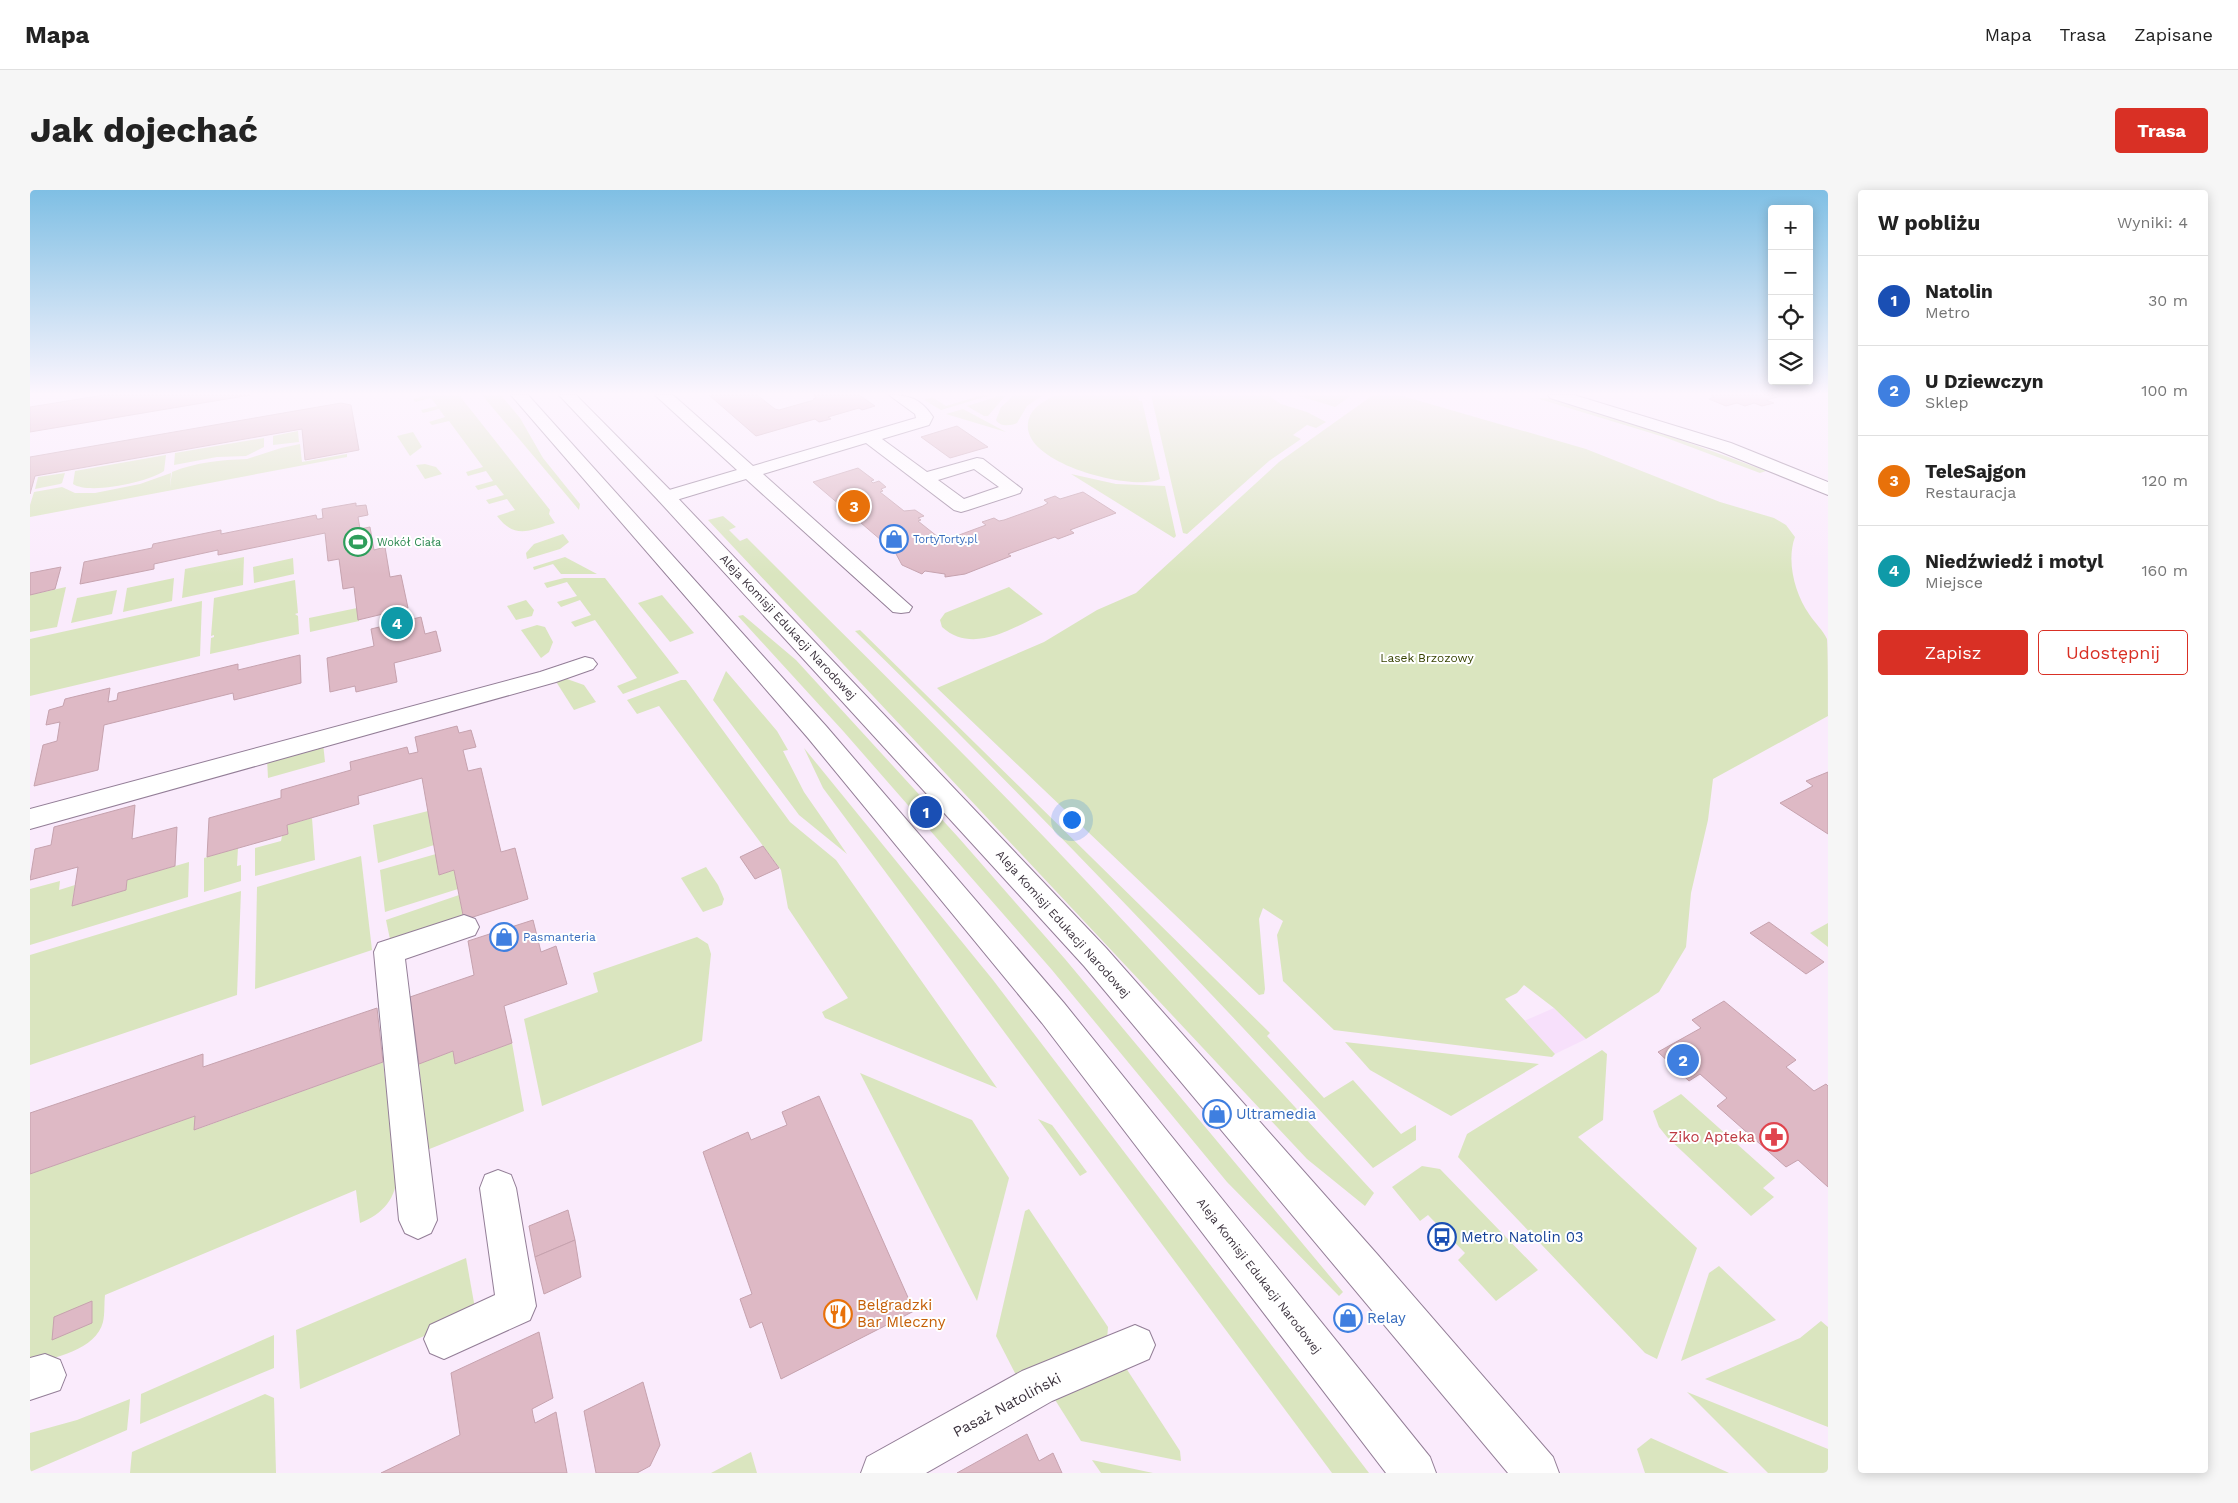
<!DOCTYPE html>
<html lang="pl">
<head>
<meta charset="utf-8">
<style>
  :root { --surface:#fff; --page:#f6f6f6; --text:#222; --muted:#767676; --line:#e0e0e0; --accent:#d93025 }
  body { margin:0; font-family:"Work Sans",sans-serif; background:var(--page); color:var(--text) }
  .controls { position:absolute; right:15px; top:15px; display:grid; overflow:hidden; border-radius:5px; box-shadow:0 2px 12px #0003 }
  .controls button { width:45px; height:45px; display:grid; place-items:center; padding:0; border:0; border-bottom:1px solid var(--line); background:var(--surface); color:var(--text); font:25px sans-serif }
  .you { position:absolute; left:1041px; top:629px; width:18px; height:18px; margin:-12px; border:4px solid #fff; border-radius:50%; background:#1a73e8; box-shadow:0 0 0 8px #1a73e833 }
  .badge { display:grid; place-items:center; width:32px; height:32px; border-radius:50%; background:var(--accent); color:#fff; font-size:16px; font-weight:700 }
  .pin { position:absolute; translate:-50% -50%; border:2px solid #fff; box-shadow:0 1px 5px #0006 }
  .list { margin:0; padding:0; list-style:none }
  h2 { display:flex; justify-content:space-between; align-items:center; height:65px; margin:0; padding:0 20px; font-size:21px }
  h2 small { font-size:16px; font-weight:400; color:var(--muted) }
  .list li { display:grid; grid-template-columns:32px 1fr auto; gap:15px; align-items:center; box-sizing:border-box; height:90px; padding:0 20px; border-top:1px solid var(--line) }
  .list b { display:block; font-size:19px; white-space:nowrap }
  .list p { margin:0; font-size:16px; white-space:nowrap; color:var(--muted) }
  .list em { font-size:16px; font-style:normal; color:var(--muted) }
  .actions { display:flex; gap:10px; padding:15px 20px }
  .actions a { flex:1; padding:11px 0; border:1px solid var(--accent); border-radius:5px; text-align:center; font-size:18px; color:var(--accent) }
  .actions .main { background:var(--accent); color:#fff }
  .icon { flex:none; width:28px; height:28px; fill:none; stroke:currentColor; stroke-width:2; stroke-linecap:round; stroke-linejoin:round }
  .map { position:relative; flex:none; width:1798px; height:1283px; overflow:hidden; border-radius:5px }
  header { display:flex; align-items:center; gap:30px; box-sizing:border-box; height:70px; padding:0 25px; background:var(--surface); border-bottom:1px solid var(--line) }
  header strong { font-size:24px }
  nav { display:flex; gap:28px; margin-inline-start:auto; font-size:18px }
  .intro { display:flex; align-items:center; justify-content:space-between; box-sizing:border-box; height:120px; padding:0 30px }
  h1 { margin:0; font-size:35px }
  .button { padding:12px 22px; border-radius:5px; background:var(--accent); color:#fff; font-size:18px; font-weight:700 }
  main { display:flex; gap:30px; padding:0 30px }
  aside { flex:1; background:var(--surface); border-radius:5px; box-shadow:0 2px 12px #0003 }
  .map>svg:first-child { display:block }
  .built { fill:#f7e0fb }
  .green { fill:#dae5bf }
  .building { fill:#deb9c5; stroke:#c6a2ae }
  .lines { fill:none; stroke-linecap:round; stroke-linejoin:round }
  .pedestrian-casing { stroke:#937e97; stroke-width:2 }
  .minor-casing { stroke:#937e97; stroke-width:2 }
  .tertiary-casing { stroke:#937e97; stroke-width:2 }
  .pedestrian { fill:#fff; fill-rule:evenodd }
  .minor { fill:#fff; fill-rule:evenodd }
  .tertiary { fill:#fff; fill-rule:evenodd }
  .labels { text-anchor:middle; stroke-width:4; stroke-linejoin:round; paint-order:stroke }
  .far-shop-label { font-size:11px; fill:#366cbe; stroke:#fff; text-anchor:start }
  .far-leisure-label { font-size:11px; fill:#27864d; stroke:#fff; text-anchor:start }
  .street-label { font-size:12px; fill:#3b323d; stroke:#fff }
  .park-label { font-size:12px; fill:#374300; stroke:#fff }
  .shop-label { font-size:12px; fill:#366cbe; stroke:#fff; text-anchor:start }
  .near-shop-label { font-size:15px; fill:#366cbe; stroke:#fff; text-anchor:start }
  .near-health-label { font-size:15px; fill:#be3a42; stroke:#fff; text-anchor:end }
  .near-transit-label { font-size:15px; fill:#164399; stroke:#fff; text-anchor:start }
  .near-food-label { font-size:15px; fill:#c56008; stroke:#fff; text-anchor:start }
  .near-street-label { font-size:15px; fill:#3b323d; stroke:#fff }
</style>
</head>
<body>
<header>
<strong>Mapa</strong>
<nav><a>Mapa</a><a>Trasa</a><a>Zapisane</a></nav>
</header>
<div class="intro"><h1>Jak dojechać</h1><a class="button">Trasa</a></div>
<main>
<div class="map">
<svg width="1798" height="1283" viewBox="0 0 1798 1283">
  <rect width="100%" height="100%" fill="#faebfc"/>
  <polygon class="built" points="1524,818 1556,849 1525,864 1494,831"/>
  <g class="green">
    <path d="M399,205h30l91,115 -1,4 6,9c-25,7 -40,17 -58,-7l18,-6 -8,-11 -18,5 -3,-4 18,-5 -8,-10 -18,5 -3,-4 18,-5 -7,-10 -18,5 -2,-4 17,-5 -34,-46 -17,4 -3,-3 16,-5 -6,-8 -16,4 -2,-3 16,-4 -6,-8 -16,4 -2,-3z"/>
    <polygon points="452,205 471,205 490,228 513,268 550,314 549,320"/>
    <polygon points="952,205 961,205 911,220 894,210 902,207 916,216"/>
    <polygon points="972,205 975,206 958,226 954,226 937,216"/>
    <path d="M984,205h29l-16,11 -10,17c-7,3 -17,4 -21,-3l5,-13z"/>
    <path d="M1026,205h82l1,6h3l18,78c-26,13 -138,-15 -132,-56 2,-15 16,-22 28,-28z"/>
    <polygon points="1121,205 1238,205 1251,214 1277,222 1296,232 1286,238 1277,235 1263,245 1271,249 1239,271 1157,344 1153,343"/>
    <polygon points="1266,205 1322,205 1305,217"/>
    <path d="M1343,205h26l187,54 134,53 54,16 12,7 9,12c-9,24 0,57 14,77 5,8 14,16 18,25 1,8 1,64 1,77l-115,63 -5,41 -17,73 -5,54 -27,45 -73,47 -32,-31 -30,-23 -7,8 -12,6 50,55 -3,3 -218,-27 -51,-49 -6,-46 6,-14 -20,-13 -4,11 6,70 -1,5 -5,1 -322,-307 107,-46 53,-32 39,-17 143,-131z"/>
    <path d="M1506,208c23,-2 49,10 71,17 53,17 106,36 159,56l-6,2 -96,-36z"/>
    <polygon points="933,219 976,242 916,224"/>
    <polygon points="268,241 269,252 243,255 243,246"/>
    <polygon points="383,242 392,257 380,266 367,246"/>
    <polygon points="234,248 234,257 216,266 187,267 144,275 145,263"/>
    <path d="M270,254l2,18 45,-8v3l-317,60v-12l4,-13 28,-5 13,6h20l45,-9 31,-11 -1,14 2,-15c25,-10 48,-12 75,-13v13v-13l34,-11z"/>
    <path d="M136,265l-2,16c-15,11 -75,24 -91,13l2,-13z"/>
    <polygon points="395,274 406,277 412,284 395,289 386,275"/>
    <polygon points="35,283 32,293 30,294 5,299 8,287"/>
    <polygon points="1041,284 1086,294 1135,296 1146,346 1144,348"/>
    <path d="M693,326l13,11 -7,3 11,11 7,-3c100,100 201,199 299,301 111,116 219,236 328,354l-9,13 -58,-47 -599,-639z"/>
    <polygon points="533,344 539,352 530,359 497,369 496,363 504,354"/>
    <polygon points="214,367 213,395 152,408 155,379"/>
    <polygon points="535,367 567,384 531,384 523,374 504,380 503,377"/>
    <polygon points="263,368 264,384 224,393 223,377"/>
    <polygon points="144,388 142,411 93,422 97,398"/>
    <polygon points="534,388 575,388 649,483 593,504 587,496 607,488 565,430 545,437 541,432 561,425 550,410 531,417 527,412 547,406 537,392 517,398 514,393"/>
    <polygon points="265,390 268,423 265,424 268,426 269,444 180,464 181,448 184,447 184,445 181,446 184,408"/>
    <polygon points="36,397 27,437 0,442 0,405"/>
    <path d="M979,397l34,27c-31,14 -70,41 -101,13l-2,-7 5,-7z"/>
    <polygon points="87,400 82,424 41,433 47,408"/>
    <polygon points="632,405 664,443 640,452 608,413"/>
    <polygon points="496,410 504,420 502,426 486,430 477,416"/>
    <polygon points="172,411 170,466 0,506 0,449"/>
    <polygon points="327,418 329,431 280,442 279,428"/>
    <polygon points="713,425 766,470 928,647 1035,769 1313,1102 1309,1106 1197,992 1022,780 814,542 708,426"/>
    <polygon points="507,435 515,437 523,452 519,462 511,468 491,440"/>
    <path d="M830,440l410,403 -3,3 57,62 29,-18 48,54 15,-9v15l-43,28c-168,-183 -340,-363 -518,-537z"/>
    <polygon points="696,481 747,541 758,560 753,561 774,602 817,664 769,625 683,510"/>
    <polygon points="537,489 554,495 566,512 544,520 525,490"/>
    <polygon points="651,490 656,490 760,632 806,670 967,898 795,828 792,822 818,808 758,718 751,680 629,516 607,524 597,510"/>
    <polygon points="293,553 295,572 238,588 237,569"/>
    <polygon points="774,558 963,790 1339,1283 1302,1283 793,598"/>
    <polygon points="398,621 404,655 348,673 343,635"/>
    <polygon points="282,628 285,670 225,686 225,658 251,651 252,646 258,644 257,635"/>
    <polygon points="208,658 207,676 211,675 211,691 174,702 174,668"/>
    <polygon points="406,664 409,685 424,680 428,699 355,722 350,680"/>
    <polygon points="331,666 342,760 225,799 227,697"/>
    <polygon points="159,672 158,707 0,755 0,699 30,691 29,700 45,695 42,715 96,700 97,690"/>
    <polygon points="676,677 688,695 694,709 692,715 673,722 651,688"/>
    <polygon points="211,701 207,805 0,875 0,765"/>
    <polygon points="429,705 434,730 361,754 356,730"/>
    <polygon points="1798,733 1798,757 1780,743"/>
    <polygon points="667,747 678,754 681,764 672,851 512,916 494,829 568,802 563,783"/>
    <polygon points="1315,852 1509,874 1421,926 1340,880"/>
    <polygon points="482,853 494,921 397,960 389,874 423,861 426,874"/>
    <polygon points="1572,860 1577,864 1573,930 1548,947 1667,1058 1627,1169 1615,1163 1428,967 1437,944"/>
    <path d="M353,872l14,111c0,25 -14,41 -37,50l-4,-33 -251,105c-1,8 0,19 -2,27 -7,28 -49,36 -73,42v-190l165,-58v14z"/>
    <polygon points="830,883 942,930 979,988 947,1111"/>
    <polygon points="1651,904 1745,988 1733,998 1744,1007 1721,1026 1637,947 1629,937 1623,921"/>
    <polygon points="1008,929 1022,935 1057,982 1050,986"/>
    <polygon points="1392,976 1410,979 1508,1080 1466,1111 1428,1070 1435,1063 1398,1025 1390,1031 1362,997"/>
    <polygon points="999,1019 1078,1137 1077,1150 987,1187 966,1146 995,1021"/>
    <polygon points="436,1068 446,1124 270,1199 266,1140"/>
    <polygon points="1689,1076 1746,1130 1651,1171 1679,1083"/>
    <polygon points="1791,1131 1798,1137 1798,1237 1675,1189 1770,1148"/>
    <polygon points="244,1145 244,1178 110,1234 111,1204"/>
    <polygon points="1094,1175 1150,1261 1151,1271 1051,1251 1022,1205"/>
    <polygon points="1657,1202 1798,1259 1798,1283 1738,1283"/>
    <polygon points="235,1204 244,1208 246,1283 100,1283 102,1262"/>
    <polygon points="100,1209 97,1240 0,1282 0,1243 47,1230"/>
    <polygon points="1621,1248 1697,1282 1699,1283 1615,1283 1607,1259"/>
    <polygon points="721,1262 727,1283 681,1283"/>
    <polygon points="1062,1270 1123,1283 1071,1283"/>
  </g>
  <g class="building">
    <polygon points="74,205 220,205 0,242 0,217"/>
    <polygon points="679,205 727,205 745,219 749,220 784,210 783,209 786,208 784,205 829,205 845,216 832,220 829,218 798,227 801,229 789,232 785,229 726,246"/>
    <polygon points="1680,205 1744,205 1747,207 1736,210 1744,213 1732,216 1724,213 1715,216 1707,213 1696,216 1679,209 1685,207"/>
    <polygon points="311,213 321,215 329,260 275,270 272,239 5,286 0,304 0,267"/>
    <polygon points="927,236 958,257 920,268 891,247"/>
    <polygon points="828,278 844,290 841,291 843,293 849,291 856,297 851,299 853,301 850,302 874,321 885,320 894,326 888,328 891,330 888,331 913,351 956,335 952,332 964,328 969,331 974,330 1013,316 1018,313 1014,310 1025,306 1030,309 1053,302 1086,323 1040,340 1044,343 1028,349 1025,347 978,364 981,366 935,384 915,387 915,384 895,381 892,384 872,375 865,362 783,292"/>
    <polygon points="326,313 326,316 336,315 338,325 328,327 330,339 340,337 344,360 355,357 360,387 371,385 378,418 328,430 324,397 313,399 309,369 298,371 295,343 188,365 188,360 124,374 124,379 50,394 54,372 122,358 123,354 191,340 191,344 286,325 287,329 289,329 293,328 292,319"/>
    <polygon points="31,377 25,399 0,405 0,383"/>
    <polygon points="391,427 395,444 406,441 411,461 364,473 367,492 326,502 325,496 300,502 297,468 344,456 341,439"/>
    <polygon points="270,465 271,493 204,510 203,503 74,535 68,580 4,596 13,555 27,551 30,532 16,535 19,520 33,516 35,509 80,498 78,512 87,510 88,503 208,474 208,480"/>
    <polygon points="427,536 429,543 441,540 446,557 433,560 438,581 451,578 471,662 485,658 498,709 434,730 424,680 409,685 392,588 328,606 329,614 257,635 258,644 177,667 179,628 251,608 251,600 321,580 320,572 377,557 379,564 388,562 385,547"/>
    <polygon points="1798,582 1798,644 1750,613 1783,596 1776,591"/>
    <polygon points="105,615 102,649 147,637 145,676 97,690 96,700 42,716 48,677 0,690 5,659 21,655 24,637"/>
    <polygon points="733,656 749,678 725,689 710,667"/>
    <polygon points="503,730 511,762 526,756 537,794 474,816 482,853 425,874 423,861 389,874 380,807 444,785 438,751"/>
    <polygon points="1739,732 1794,772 1776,784 1720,743"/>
    <polygon points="1694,811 1766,870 1756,877 1784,901 1796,894 1798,896 1798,997 1768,970 1756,977 1687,916 1697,908 1670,884 1659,891 1628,862 1671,838 1662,830"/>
    <polygon points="347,818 353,872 164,940 165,926 0,984 0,923 173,864 173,877"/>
    <polygon points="789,906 884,1121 751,1189 732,1132 720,1138 710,1109 722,1104 673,962 718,942 721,950 757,935 752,922"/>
    <polygon points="538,1020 545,1050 505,1067 499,1036"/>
    <polygon points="545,1050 551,1087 514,1104 505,1067"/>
    <polygon points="62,1111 62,1133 22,1150 24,1127"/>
    <polygon points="509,1142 523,1208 502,1219 503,1225 505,1233 526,1222 537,1283 351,1283 430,1245 421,1183"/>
    <polygon points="613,1192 630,1255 620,1276 607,1283 566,1283 554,1221"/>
    <polygon points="997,1244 1009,1271 1023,1263 1032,1283 927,1283"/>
  </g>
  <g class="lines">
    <defs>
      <polygon id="pedestrian" points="1105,1135 1119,1141 1125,1155 1119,1169 1022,1211 896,1283 831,1283 837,1267 992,1181"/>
      <g id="minor">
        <path d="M625,205h18l80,71 163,-48 -1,-4 -26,-19c21,0 32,4 44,22l-4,8 -47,14 45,33 50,-14 6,1 39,30 -2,4 -52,17 -7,2 -7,-2 -88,-67 -103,31 149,133 -3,5 -8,1 -8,-1 -147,-133 -73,22 -7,2 -7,-2 -2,-4 2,-4 78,-23zM944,279l25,18 -35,12 -26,-19z"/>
        <polygon points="1518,205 1544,205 1701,253 1798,292 1798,305 1689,261 1520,208"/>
        <polygon points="555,467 563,469 567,474 563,479 526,492 0,639 0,619 510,482"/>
        <polygon points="434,725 445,729 449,737 445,745 375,769 407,1030 401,1043 388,1049 375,1043 369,1030 344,762 348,753"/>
        <polygon points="468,980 481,985 486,998 506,1116 500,1130 414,1169 400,1163 394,1149 400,1135 465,1105 450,998 455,985"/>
        <polygon points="15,1164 30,1170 36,1185 30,1200 0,1210 0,1168"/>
      </g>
      <g id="tertiary">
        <polygon points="481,205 498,205 796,536 1034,813 1400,1267 1406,1283 1356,1283 1012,833 778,548"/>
        <polygon points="529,205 546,205 643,303 1076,758 1347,1064 1523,1267 1529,1283 1478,1283 1054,776 629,311"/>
      </g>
    </defs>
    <use href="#pedestrian" class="pedestrian-casing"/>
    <use href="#minor" class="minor-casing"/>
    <use href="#tertiary" class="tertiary-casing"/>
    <use href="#pedestrian" class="pedestrian"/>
    <use href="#minor" class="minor"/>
    <use href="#tertiary" class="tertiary"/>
  </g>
  <linearGradient id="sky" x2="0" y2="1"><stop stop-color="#7fbfe4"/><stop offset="0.53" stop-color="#fdf6fe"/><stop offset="1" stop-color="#fdf6fe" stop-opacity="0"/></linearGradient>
  <rect width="1798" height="385" fill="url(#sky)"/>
  <defs>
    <symbol id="shop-ring" viewBox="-11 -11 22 22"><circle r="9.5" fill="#fff" stroke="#3f7fe0" stroke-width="1.5"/><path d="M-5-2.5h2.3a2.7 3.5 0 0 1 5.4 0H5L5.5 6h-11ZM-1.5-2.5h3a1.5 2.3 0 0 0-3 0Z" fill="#3f7fe0"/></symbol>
    <symbol id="stadium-ring" viewBox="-11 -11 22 22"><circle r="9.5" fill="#fff" stroke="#2e9e5b" stroke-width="1.5"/><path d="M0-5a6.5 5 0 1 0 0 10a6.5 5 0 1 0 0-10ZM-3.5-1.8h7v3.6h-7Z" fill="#2e9e5b"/></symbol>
    <symbol id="pharmacy-ring" viewBox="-11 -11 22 22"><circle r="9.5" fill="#fff" stroke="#e0444e" stroke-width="1.5"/><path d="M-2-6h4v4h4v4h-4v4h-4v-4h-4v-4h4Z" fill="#e0444e"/></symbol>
    <symbol id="bus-ring" viewBox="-11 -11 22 22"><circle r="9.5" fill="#fff" stroke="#1a4fb4" stroke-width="1.5"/><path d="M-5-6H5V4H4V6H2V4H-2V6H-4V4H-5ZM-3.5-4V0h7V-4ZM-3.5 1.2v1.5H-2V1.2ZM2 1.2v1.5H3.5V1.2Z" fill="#1a4fb4"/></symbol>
    <symbol id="restaurant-ring" viewBox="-11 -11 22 22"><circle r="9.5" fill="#fff" stroke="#e8710a" stroke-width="1.5"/><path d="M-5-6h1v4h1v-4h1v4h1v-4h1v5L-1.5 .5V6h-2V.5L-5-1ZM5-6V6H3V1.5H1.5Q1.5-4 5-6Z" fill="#e8710a"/></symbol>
  </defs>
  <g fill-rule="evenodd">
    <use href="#shop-ring" x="848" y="333" width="32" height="32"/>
    <use href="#stadium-ring" x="312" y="336" width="32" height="32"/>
    <use href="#shop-ring" x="458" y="731" width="32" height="32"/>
    <use href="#shop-ring" x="1171" y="908" width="32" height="32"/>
    <use href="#pharmacy-ring" x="1728" y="931" width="32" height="32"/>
    <use href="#bus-ring" x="1396" y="1031" width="32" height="32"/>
    <use href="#restaurant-ring" x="792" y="1108" width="32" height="32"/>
    <use href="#shop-ring" x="1302" y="1112" width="32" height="32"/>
  </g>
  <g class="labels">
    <g class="far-shop-label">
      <text x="883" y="353">TortyTorty.pl</text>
    </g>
    <g class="far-leisure-label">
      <text x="347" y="356">Wokół Ciała</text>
    </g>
    <g class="street-label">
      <text transform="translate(758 437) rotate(47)" y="4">Aleja Komisji Edukacji Narodowej</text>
      <text transform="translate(1033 734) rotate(48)" y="4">Aleja Komisji Edukacji Narodowej</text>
      <text transform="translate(1229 1086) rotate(52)" y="4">Aleja Komisji Edukacji Narodowej</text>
    </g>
    <g class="park-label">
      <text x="1397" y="472">Lasek Brzozowy</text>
    </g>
    <g class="shop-label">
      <text x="493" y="751">Pasmanteria</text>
    </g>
    <g class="near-shop-label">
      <text x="1206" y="929">Ultramedia</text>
      <text x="1337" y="1133">Relay</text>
    </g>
    <g class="near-health-label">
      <text x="1725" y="952">Ziko Apteka</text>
    </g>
    <g class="near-transit-label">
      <text x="1431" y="1052">Metro Natolin 03</text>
    </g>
    <g class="near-food-label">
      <text x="827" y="1120">Belgradzki<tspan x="827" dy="17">Bar Mleczny</tspan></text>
    </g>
    <g class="near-street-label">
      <text transform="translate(977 1215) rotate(-28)" y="5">Pasaż Natoliński</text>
    </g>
  </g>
</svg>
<div class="controls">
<button>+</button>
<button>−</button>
<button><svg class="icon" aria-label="locate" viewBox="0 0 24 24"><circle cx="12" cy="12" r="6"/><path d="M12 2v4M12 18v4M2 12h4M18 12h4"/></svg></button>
<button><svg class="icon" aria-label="layers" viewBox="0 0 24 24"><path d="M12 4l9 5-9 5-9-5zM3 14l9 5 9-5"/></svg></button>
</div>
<div class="you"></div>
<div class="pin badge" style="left:896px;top:622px;background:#1a4fb4">1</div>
<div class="pin badge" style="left:1653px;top:870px;background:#3f7fe0">2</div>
<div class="pin badge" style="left:824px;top:316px;background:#e8710a">3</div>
<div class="pin badge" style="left:367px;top:433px;background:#0f9aa8">4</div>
</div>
<aside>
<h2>W pobliżu<small>Wyniki: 4</small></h2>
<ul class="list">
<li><span class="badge" style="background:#1a4fb4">1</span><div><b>Natolin</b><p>Metro</p></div><em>30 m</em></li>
<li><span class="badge" style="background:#3f7fe0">2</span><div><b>U Dziewczyn</b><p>Sklep</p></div><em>100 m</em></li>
<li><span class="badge" style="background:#e8710a">3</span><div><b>TeleSajgon</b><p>Restauracja</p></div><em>120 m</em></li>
<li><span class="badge" style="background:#0f9aa8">4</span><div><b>Niedźwiedź i motyl</b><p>Miejsce</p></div><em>160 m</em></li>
</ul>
<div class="actions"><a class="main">Zapisz</a><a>Udostępnij</a></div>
</aside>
</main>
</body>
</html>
